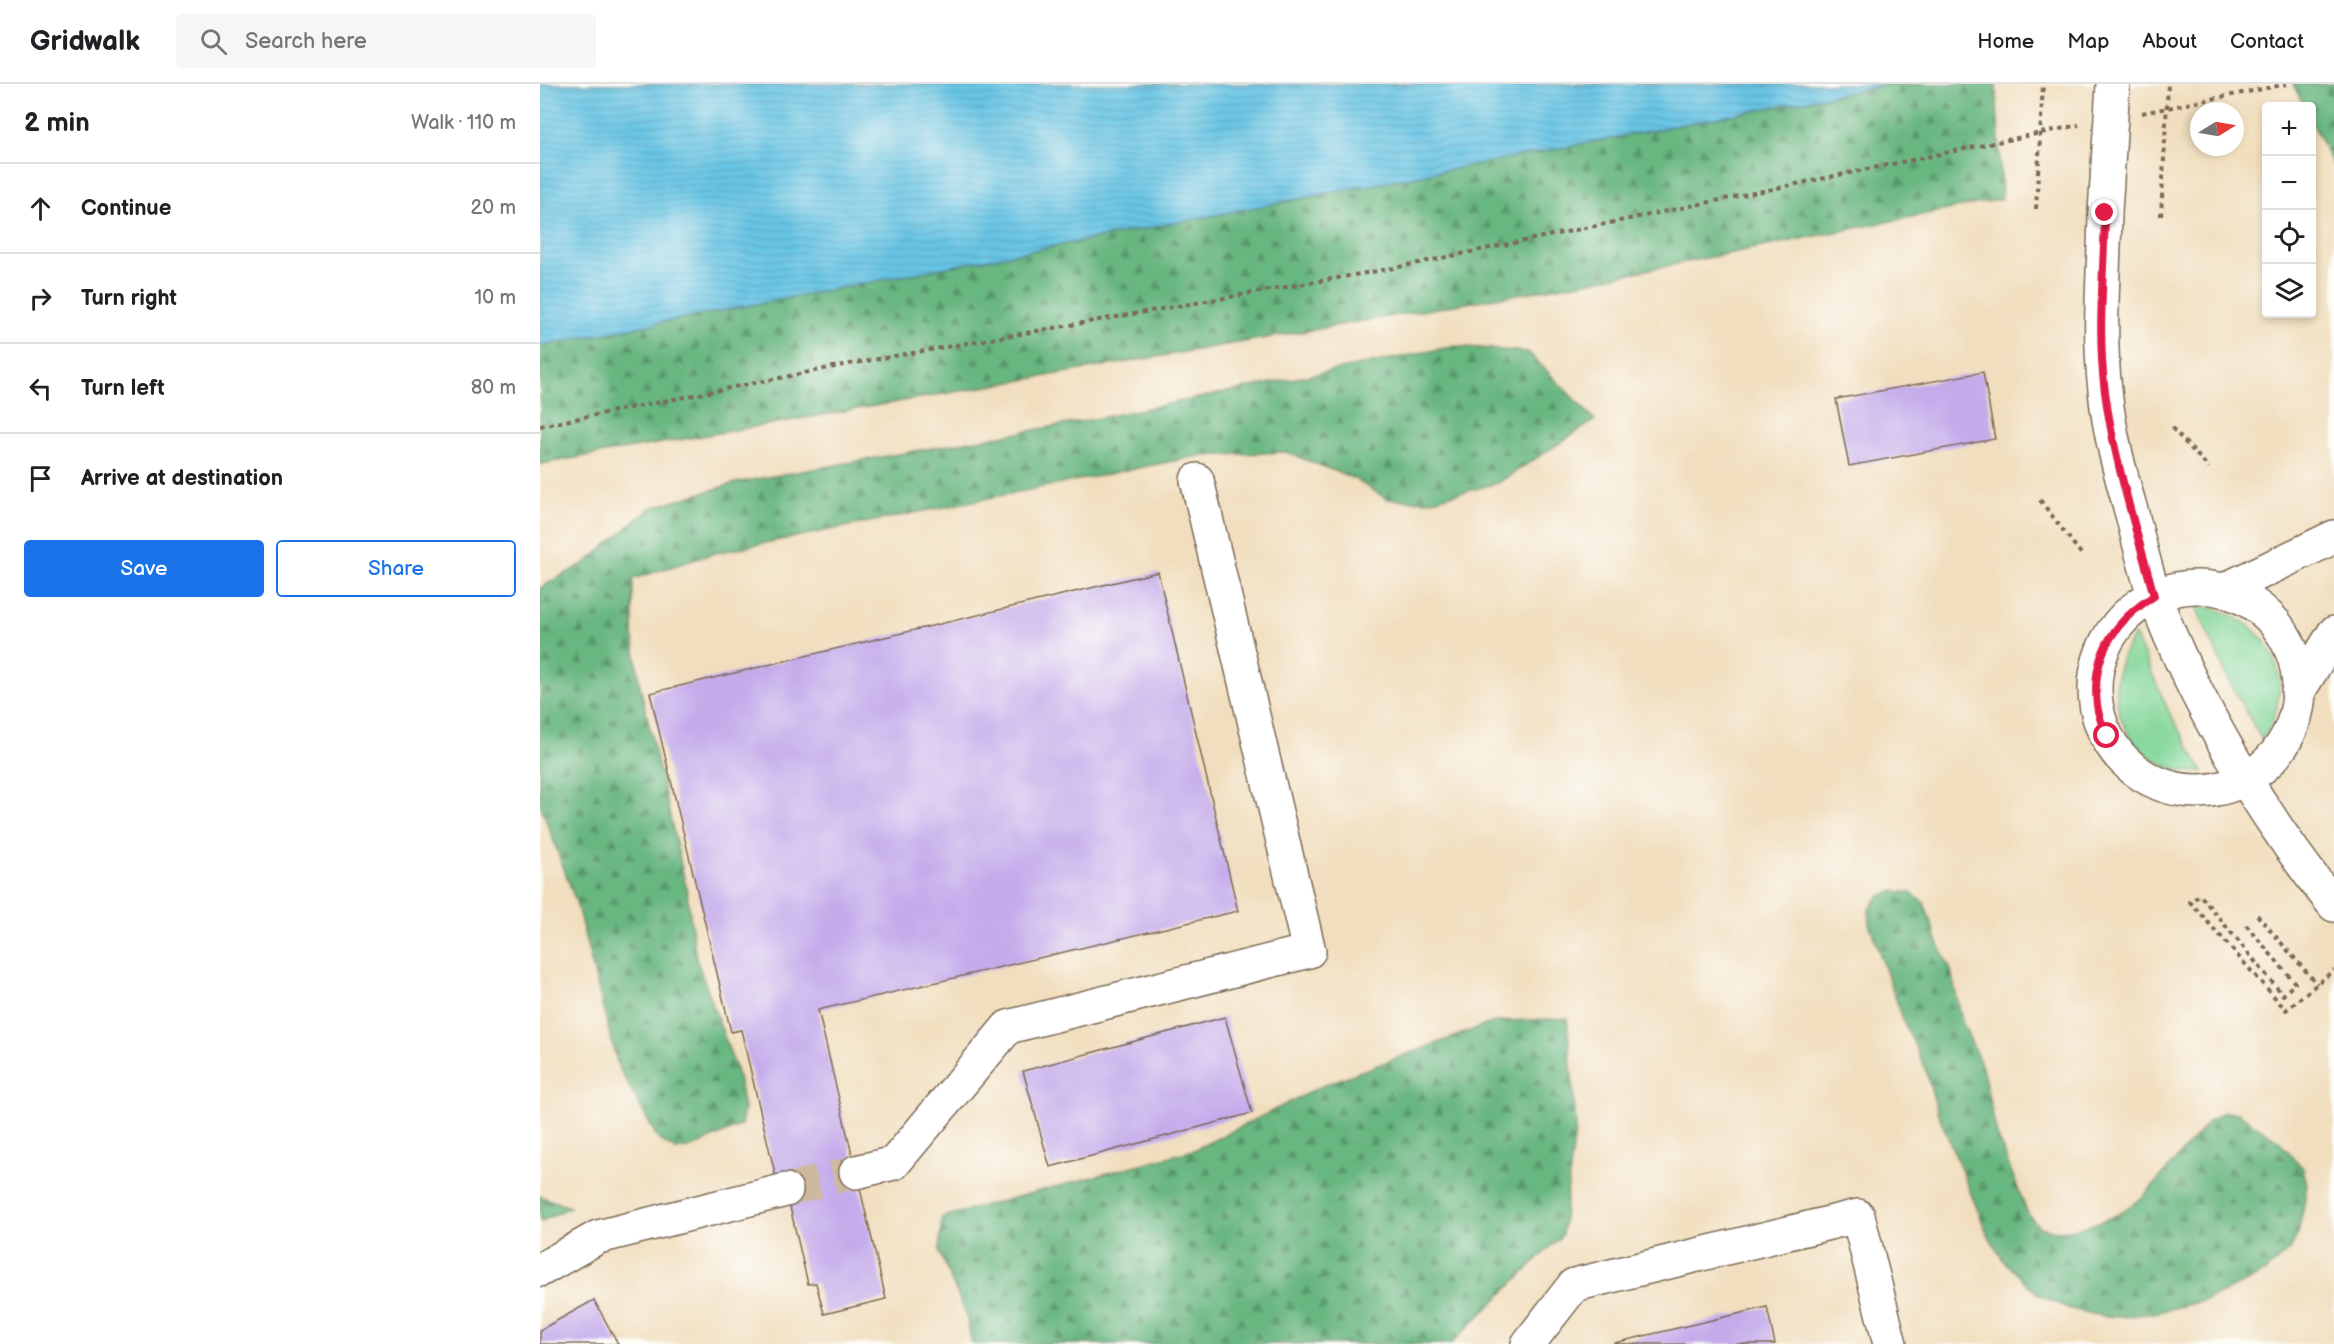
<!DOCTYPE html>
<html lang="en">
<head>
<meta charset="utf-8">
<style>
  :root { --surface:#fff; --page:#f6f6f6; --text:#202124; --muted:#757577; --line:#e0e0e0; --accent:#1a73e8 }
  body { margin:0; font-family:"Balsamiq Sans",sans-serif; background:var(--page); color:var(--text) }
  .controls { position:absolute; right:18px; top:18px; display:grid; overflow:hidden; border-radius:6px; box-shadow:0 3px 9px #0003 }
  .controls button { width:54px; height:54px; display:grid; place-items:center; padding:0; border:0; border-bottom:2px solid var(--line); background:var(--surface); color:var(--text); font:30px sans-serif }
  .compass { position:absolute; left:1650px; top:18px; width:54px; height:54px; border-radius:50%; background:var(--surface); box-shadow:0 3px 9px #0003; rotate:79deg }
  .stop { position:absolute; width:18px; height:18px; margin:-14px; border:4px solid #e11d48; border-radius:50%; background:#fff }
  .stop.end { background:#e11d48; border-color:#fff; box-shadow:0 2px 6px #0008 }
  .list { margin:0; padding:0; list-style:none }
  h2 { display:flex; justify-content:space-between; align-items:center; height:78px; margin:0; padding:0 24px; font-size:26px }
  h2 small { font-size:20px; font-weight:400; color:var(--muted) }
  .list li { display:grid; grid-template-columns:39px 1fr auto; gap:18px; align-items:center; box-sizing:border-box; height:90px; padding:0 24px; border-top:2px solid var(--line) }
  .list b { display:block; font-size:22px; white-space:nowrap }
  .list em { font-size:20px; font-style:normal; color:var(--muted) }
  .actions { display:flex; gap:12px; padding:18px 24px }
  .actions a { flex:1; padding:14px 0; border:2px solid var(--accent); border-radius:6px; text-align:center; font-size:21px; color:var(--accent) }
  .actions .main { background:var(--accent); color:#fff }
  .icon { flex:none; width:33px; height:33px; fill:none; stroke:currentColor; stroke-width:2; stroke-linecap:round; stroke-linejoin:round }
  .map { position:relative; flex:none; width:1794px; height:1260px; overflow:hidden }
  header { display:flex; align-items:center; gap:36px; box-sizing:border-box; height:84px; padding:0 30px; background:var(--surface); border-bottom:2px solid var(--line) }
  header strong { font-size:28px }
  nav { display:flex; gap:33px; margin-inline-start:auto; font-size:21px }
  .search { width:420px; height:54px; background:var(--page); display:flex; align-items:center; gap:15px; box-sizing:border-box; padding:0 21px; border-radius:6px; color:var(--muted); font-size:22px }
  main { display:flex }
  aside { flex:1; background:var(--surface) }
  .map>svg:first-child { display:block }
  .green { fill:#80d598; stroke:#5e805b; stroke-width:1.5 }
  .forest { fill:url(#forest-firs); stroke:#52704f; stroke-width:1.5 }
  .water { fill:url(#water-rules); stroke:#517882; stroke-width:1.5 }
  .building { fill:#c4aceb }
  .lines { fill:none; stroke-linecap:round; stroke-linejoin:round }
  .minor-tunnel { stroke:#cdba9e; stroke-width:33; stroke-dasharray:33 16; stroke-linecap:butt }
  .minor-casing { stroke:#7b6956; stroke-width:36 }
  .path { stroke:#7b6956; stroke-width:4; stroke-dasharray:4.5 4.5; stroke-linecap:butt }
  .minor { stroke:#fff; stroke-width:33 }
  .minor-bridge-casing { stroke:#7b6956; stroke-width:36; stroke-linecap:butt }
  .path-bridge { stroke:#7b6956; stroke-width:4; stroke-dasharray:4.5 4.5; stroke-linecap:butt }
  .minor-bridge { stroke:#fff; stroke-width:33 }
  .route { stroke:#e11d48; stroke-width:8 }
</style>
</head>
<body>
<header>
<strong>Gridwalk</strong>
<div class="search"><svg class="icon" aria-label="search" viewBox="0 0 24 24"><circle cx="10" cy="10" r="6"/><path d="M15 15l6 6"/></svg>Search here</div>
<nav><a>Home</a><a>Map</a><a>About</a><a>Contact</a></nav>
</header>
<main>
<aside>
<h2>2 min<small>Walk · 110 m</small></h2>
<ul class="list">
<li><svg class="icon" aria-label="ahead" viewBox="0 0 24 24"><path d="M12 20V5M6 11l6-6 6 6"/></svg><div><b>Continue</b></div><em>20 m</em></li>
<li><svg class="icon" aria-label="right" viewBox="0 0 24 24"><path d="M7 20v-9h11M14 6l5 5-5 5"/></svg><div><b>Turn right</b></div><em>10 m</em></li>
<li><svg class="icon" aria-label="left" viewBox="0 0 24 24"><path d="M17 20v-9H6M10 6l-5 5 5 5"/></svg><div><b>Turn left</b></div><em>80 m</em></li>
<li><svg class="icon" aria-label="arrive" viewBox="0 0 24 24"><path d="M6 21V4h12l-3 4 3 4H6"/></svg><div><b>Arrive at destination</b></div></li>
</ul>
<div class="actions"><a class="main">Save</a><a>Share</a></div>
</aside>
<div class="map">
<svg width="1794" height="1260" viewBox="0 0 1794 1260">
  <defs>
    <pattern id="forest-firs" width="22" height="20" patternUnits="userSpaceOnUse" patternTransform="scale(1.5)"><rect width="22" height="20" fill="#68b680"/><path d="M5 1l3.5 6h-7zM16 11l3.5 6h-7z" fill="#579468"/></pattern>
    <pattern id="water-rules" width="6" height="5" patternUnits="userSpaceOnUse" patternTransform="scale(1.5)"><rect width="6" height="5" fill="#67c5e5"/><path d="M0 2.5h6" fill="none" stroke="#5aa9c4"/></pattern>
  </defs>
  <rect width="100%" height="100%" fill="#fdfcf7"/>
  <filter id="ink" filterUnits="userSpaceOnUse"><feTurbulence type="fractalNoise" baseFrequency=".0167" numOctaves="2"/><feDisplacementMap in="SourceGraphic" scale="12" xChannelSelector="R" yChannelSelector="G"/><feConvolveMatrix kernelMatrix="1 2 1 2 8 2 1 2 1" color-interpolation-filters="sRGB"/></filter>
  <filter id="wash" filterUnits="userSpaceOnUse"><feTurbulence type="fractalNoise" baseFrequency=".008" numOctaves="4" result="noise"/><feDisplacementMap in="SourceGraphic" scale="24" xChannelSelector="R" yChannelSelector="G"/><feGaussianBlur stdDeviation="1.35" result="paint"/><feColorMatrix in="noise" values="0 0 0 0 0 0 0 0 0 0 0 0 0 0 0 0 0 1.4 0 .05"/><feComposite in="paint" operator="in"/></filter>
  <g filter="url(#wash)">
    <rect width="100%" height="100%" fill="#f1debe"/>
    <g class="green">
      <path d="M1660,522c70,11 102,73 62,134l-33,-59 -33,-74z"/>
      <path d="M1595,551l34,77 34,60c-15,0 -31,-2 -44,-10 -47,-25 -56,-87 -24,-127z"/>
    </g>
    <g class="forest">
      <polygon points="1351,0 1456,0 1462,115 1036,200 0,380 0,262"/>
      <polygon points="1753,0 1794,0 1794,83 1772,38 1772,22 1764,22"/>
      <polygon points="915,262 988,268 1055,336 958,399 888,417 847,415 815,395 746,368 658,372 175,469 93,495 93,551 100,602 146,802 156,874 197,988 204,1024 201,1041 153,1063 136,1066 118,1055 78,982 36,818 0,720 0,504 45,479 111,424 199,398 539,338"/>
      <polygon points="1354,807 1371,809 1384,819 1397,856 1411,887 1422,937 1442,983 1457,1051 1488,1130 1499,1143 1515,1147 1530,1146 1546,1143 1577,1131 1604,1112 1669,1037 1683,1028 1698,1029 1740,1058 1763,1084 1767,1100 1765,1116 1758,1150 1750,1165 1725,1188 1709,1197 1663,1217 1614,1229 1582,1233 1563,1232 1530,1225 1499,1211 1463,1176 1447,1149 1398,1029 1385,984 1364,938 1330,842 1329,826 1339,812"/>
      <polygon points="1027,934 1036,1039 1022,1151 911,1260 432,1260 426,1230 399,1168 402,1133 654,1066 784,1001 954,938"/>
      <polygon points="0,1112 30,1123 0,1138"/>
    </g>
    <polygon class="water" points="0,0 1351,0 0,262"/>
    <g id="blocks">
      <g class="building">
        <polygon points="1443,288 1455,355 1309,382 1296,315"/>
        <polygon points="618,488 698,827 278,926 346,1215 284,1230 276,1199 268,1200 243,1093 236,1094 201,946 191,948 110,609"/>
        <polygon points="685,933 712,1029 510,1083 483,987"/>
        <polygon points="54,1216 78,1260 0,1260 0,1246"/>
        <polygon points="1227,1223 1235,1260 1074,1260 1074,1259"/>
      </g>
    </g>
  </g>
  <g filter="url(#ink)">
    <use href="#blocks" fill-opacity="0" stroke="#7b6956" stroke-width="1.5"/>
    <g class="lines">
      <polyline class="minor-tunnel" points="246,1106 316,1088"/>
      <defs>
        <g id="minor">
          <path d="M1565,129c-1,59 -7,119 0,177 4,42 15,83 27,124 7,27 13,56 23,83 39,106 108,220 179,308"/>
          <circle cx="1657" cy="605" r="102"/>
          <polyline points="1684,506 1794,453"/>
          <polyline points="1758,608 1794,549"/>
          <polyline points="316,1088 354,1079 468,943 769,867 657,396"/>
          <polyline points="0,1186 58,1153 246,1106"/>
          <polyline points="988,1260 1034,1201 1318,1132 1350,1260"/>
        </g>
      </defs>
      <use href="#minor" class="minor-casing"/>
      <g class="path">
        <polyline points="1602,29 1747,0"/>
        <polyline points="0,342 304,281 854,184 1539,41"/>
        <polyline points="1632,344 1669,384"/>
        <polyline points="1500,416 1542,471"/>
        <polyline points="1717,831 1777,900"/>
        <polyline points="1706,841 1755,899 1743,911 1660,811 1650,818 1746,926 1794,886"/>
      </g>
      <use href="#minor" class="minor"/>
      <defs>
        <polyline id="minor-bridge" points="1565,129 1573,0"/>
      </defs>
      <use href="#minor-bridge" class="minor-bridge-casing"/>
      <g class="path-bridge">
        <polyline points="1496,125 1503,0"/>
        <polyline points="1621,132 1628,0"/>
      </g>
      <use href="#minor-bridge" class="minor-bridge"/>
    </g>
  </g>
  <g class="lines" filter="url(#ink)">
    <path class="route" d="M1565,129c-1,59 -8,120 0,179 9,69 31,136 49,204 -40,25 -63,60 -57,109 1,10 6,22 10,31"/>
  </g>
</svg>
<div class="controls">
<button>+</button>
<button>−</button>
<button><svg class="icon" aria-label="locate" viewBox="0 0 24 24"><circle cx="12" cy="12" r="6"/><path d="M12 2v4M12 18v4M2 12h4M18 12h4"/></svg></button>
<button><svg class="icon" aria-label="layers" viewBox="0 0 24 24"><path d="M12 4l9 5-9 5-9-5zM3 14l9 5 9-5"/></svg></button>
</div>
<svg class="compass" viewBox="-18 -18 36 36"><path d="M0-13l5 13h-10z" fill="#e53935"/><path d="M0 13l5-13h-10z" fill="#757577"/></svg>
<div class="stop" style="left:1567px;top:652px"></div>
<div class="stop end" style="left:1565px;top:129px"></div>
</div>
</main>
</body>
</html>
